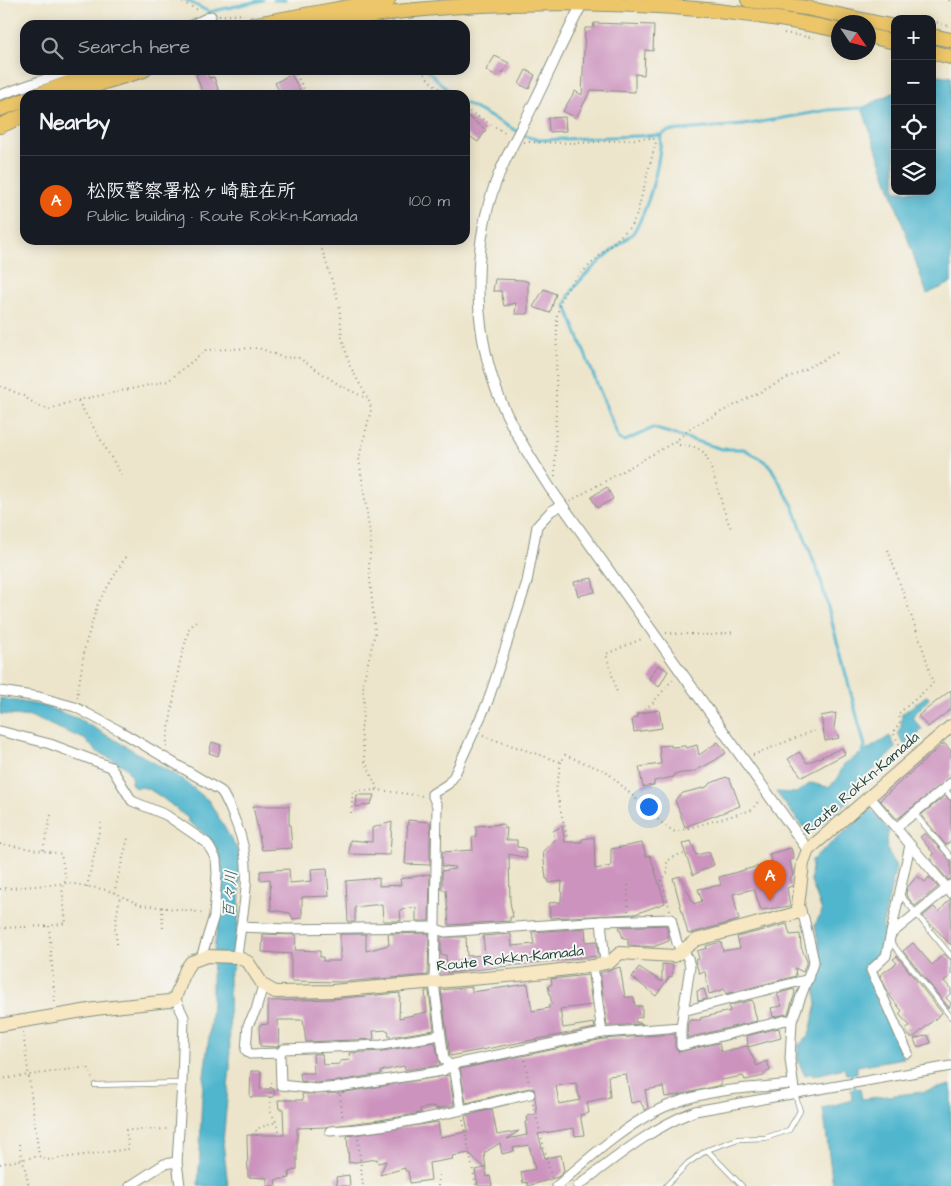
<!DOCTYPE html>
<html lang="en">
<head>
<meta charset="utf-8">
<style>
  :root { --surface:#171b24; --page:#20242c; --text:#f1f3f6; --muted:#9ea1a6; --line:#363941; --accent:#ea580c }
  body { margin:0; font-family:"Architects Daughter","Klee One",sans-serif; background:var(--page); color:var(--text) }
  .controls { position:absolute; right:15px; top:15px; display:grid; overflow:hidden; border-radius:10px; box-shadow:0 2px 12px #0003 }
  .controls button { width:45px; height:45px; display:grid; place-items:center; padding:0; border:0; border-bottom:1px solid var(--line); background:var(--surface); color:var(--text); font:25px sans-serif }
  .compass { position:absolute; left:831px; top:15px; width:45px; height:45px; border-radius:50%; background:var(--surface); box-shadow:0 2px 12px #0003; rotate:125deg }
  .you { position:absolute; left:648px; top:806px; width:18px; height:18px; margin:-12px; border:4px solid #fff; border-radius:50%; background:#1a73e8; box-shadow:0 0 0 8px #1a73e833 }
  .badge { display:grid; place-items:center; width:32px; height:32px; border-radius:50%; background:var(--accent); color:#fff; font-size:16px; font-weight:700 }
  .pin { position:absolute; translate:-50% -41px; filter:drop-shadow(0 1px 2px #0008) }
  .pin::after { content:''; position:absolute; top:26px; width:18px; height:15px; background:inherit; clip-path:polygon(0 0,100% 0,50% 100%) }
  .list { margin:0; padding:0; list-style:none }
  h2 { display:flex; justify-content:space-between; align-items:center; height:65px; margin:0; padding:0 20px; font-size:21px }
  h2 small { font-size:16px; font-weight:400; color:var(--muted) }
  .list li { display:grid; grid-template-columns:32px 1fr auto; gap:15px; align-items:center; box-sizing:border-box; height:90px; padding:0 20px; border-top:1px solid var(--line) }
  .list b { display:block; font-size:19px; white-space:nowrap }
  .list p { margin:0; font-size:16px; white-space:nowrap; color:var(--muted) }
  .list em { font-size:16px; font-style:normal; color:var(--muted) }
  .icon { flex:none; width:28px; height:28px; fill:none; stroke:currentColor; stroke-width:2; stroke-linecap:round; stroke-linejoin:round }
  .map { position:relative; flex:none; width:951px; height:1186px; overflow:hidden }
  .search { position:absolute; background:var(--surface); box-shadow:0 2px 12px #0003; left:20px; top:20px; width:450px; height:55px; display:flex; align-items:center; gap:12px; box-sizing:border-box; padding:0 18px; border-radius:15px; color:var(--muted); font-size:19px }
  .panel { position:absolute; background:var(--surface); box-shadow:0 2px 12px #0003; left:20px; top:90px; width:450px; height:155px; border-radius:15px }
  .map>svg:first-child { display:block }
  .water { fill:#50b6ce; stroke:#387a81 }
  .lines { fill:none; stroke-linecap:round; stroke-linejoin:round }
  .stream { stroke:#50b6ce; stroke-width:3 }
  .building { fill:#cc93be; fill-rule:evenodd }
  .service-casing { stroke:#869180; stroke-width:6 }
  .minor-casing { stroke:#869180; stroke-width:11 }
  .tertiary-casing { stroke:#869180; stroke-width:12 }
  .secondary-casing { stroke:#869180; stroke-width:14 }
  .trunk-casing { stroke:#869180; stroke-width:16 }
  .path { stroke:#869180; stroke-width:2; stroke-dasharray:1 4; stroke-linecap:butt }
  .service { stroke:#fff; stroke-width:4.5 }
  .minor { stroke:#fff; stroke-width:9 }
  .tertiary { stroke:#fff; stroke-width:10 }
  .secondary { stroke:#f7e8c3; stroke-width:12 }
  .trunk { stroke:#ecc669; stroke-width:14 }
  .labels { text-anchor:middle; stroke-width:4; stroke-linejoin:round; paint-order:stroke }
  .street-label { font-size:15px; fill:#1f3d34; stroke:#f6f6f2 }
  .water-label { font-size:16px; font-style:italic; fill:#2b5b5a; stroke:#f6f6f2 }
</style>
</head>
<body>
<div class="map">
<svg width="951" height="1186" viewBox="0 0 951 1186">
  <rect width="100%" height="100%" fill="#f6f6f2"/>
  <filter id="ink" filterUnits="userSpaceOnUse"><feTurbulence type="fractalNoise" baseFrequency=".02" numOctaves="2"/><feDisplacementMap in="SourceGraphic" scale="10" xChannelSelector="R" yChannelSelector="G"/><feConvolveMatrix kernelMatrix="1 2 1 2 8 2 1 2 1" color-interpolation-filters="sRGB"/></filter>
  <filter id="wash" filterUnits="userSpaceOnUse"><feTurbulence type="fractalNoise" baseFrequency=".0096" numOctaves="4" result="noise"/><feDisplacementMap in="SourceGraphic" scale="20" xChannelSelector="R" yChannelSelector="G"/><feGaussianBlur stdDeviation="1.12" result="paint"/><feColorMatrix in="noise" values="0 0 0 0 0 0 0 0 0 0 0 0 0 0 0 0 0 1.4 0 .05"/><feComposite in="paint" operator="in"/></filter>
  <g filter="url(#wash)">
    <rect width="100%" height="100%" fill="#ede5cb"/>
    <g class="water">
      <polygon points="932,74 951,77 951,283 927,294 862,108 895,92 895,191 932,191"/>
      <polygon points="926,696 930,698 912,717 922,729 909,747 905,746 898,733 901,727 902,714"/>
      <path d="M0,698l44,8 35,13 103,60 27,22 32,55 -2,59 -6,53 -4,8 1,91 -7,75 5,44h-29l-1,-3c3,-29 2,-58 4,-87 2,-27 7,-53 9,-80 2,-19 0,-38 2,-57 3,-33 13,-64 8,-98 -3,-19 -19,-29 -33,-40v-3c-12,-8 -41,-37 -53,-30l-4,-5 1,-7 -8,-10 -28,-15 -12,-12 -52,-22 -32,-3z"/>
      <polygon points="890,736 896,748 849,795 848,802 812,830 802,826 776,792 796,793 811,783 828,787 837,780 844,764"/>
      <path d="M871,809l18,21c-4,14 -2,24 7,36l-14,62 4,1 -6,23 -16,19 40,87 -47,8v7l-10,1 -3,-6 -31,8 -2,-3 -6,3 -7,-15v-15l11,-11 8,-31 -3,-21 8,-21 -7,-37 7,-14 -11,-30 1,-21z"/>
      <polygon points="951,1085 951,1186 833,1186 823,1108 852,1100 851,1090 860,1088 862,1099 922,1092"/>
    </g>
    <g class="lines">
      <g class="stream">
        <polyline points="186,0 209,12 263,0"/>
        <polyline points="274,0 285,0"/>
        <polyline points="388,17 393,25"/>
        <polyline points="427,70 453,95"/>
        <polyline points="465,103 528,137 541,140 661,135 668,131 744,125 828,110 862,108"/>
        <path d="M661,135c-1,28 -12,74 -28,98 -17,16 -65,50 -67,73l53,133 6,2 28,-13 69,21h22l25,15 24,42 28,75 44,165 -3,8"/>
        <polyline points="850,1070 856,1093"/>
      </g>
    </g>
    <g id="blocks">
      <g class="building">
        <polygon points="594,23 654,25 653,51 645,50 644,75 635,74 635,92 591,90 576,118 563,111 575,91 582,95 585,28 593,28"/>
        <polygon points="495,56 509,63 503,73 500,71 496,77 486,70"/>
        <polygon points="526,70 535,75 529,89 519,84"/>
        <polygon points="206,71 209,78 214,77 220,95 206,95 202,92 196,74"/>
        <polygon points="291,74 303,95 281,95 275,83"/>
        <polygon points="465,114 486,130 478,142 465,133"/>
        <polygon points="565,117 566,131 549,132 548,118"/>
        <polygon points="495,279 523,280 528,282 528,314 515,314 516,303 504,306 501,291 493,291"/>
        <polygon points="544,289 556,294 550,313 533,307"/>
        <polygon points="607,487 613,499 597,508 591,497"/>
        <polygon points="592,578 595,592 578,596 574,582"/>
        <polygon points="658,665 668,671 659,687 649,679"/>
        <polygon points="951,690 951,709 928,727 918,716"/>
        <polygon points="659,710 662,728 634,732 632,719 638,717 637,714"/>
        <polygon points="836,713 834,728 839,738 825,741 821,716"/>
        <polygon points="212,742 221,745 218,756 209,753"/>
        <polygon points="718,742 726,753 714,761 693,772 674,774 674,777 654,781 654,785 643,787 639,767 661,764 659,746 671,745 671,747 685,746 686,748 697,745 699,755"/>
        <polygon points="944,743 951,751 951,777 897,819 880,800"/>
        <polygon points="842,748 845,754 802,777 788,759 799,752 807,763"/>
        <polygon points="726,777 730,779 740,806 685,827 675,800 683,793 707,787 709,784"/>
        <polygon points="357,795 374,795 371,804 356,807"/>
        <polygon points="945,796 951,801 951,841 946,845 921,815"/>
        <polygon points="253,806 289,806 289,824 290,824 292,848 262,850"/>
        <polygon points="408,820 430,822 430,865 405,864"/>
        <polygon points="392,822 390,855 349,854 350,840 372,842 372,828"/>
        <polygon points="504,824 504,828 507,828 506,840 517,840 517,847 525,848 527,858 509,854 510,902 513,917 510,917 510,921 449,925 446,890 442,890 442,871 455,869 455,867 442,866 442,852 473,850 472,838 476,836 476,826"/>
        <polygon points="562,826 565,842 582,842 582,839 594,837 595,869 611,866 611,849 642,843 646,856 650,855 665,903 635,914 550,918 549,903 561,902 562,881 549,883 548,879 546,879 543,851 555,840 553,831"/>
        <polygon points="925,833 951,861 951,879 948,880 930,858 934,854 920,837"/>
        <polygon points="691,841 696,855 709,852 714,865 693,875 682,844"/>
        <polygon points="791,848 794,859 790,860 793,876 790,878 792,886 787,888 790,906 761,910 754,889 733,894 739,920 688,934 673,878 680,876 694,904 702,901 698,889 721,885 719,877 755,867 773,866 769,854"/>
        <polygon points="327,868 329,896 302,897 302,918 293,919 290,913 271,910 270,879 260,880 260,871 289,869 290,883 312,881 311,869"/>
        <polygon points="430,874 429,921 416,921 416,907 400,910 401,921 383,921 382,904 355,907 355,922 348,922 346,881 379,878 379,886 401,885 400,879"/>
        <polygon points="917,876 925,882 929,877 938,887 915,906 906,895 907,888"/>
        <polygon points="950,899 951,899 951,945 923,916 934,907 939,912"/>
        <polygon points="787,924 790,935 800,934 801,947 807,961 803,972 795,968 796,976 726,994 725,989 709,994 705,972 699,973 695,960 699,959 697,951 707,948 706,946 721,942 723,951 740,948 737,937"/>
        <polygon points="666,925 669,941 653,947 628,945 628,938 623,938 619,927"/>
        <polygon points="585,928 586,942 597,941 598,956 447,973 446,955 441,955 441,937 466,937 467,956 485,955 483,936 511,934 512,946 534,944 532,932"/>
        <polygon points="429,933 428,975 341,982 291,981 291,954 262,952 263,934 296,935 295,950 320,951 320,957 323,957 323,961 340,961 340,934 366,934 366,951 389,945 388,934"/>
        <polygon points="913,943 932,965 944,954 951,960 951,975 944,981 951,989 951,993 946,998 951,1003 949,1008 903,951"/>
        <polygon points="897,956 942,1013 914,1037 910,1037 905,1029 910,1026 899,1014 902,1011 890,996 880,975 897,963 893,959"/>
        <polygon points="662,964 673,965 672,977 670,976 656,996 632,977 639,967 662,982"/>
        <polygon points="620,967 625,997 634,997 635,1006 642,1006 642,1017 635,1018 636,1022 643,1024 607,1026 600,973"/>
        <polygon points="588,975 592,1005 560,1009 563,1028 594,1023 595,1028 450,1056 441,990 472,987 472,992 528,984 532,1011 549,1008 549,1004 552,1004 548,986 552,984 551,979"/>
        <polygon points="704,989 707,999 698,1001 697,991"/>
        <polygon points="794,989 795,993 788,1014 773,1017 771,1008 782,1006 777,994"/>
        <polygon points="425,991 429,991 434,1030 389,1037 388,1030 373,1031 374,1039 306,1042 303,1020 278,1020 279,1045 277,1047 260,1046 259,1025 268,1024 268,1001 333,999 400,993 399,1018 427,1012"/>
        <polygon points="752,1000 757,1021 687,1038 688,1023 690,1020 701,1020 700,1018 730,1011 729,1006"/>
        <polygon points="779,1028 781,1038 748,1047 747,1036"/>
        <path d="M675,1034v13l3,5 41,-9 2,9 26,-6 10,20 10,-5 3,10 -6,2v3l-19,4 -2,-4 -22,4v5l-42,10 -14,2 -2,-10 -18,3 3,18 -3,2 -5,-9 -9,2 -5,-29 -18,2 2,21 -23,5 2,11 -9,2 4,20 -9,1 -1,-8 -36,6 7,24 16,-3 3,16 -6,6 -30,9 -1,-4 -4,1 -2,-11 14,-3 -6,-24 -16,3 1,3 -12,3 -2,-11 -16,10 3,24 3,-1 2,10h-14l-3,-16 10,-2 -16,-15 -17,3 1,3 -24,4 2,17 -21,3 -2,-12h-3v-3l-25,7 6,-14 -8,2 -1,-4 -28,4 -2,-27 91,-14 2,15 16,-3 12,-3 -3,-15 27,-7 5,26 22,-4 -12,8 20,-4 -2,-13 3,-1 -1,-5 10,-2 -3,-25 -5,-1 -63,15 -6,-34 143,-30zM576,1083l4,17 -21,4 -3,-18z"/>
        <polygon points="928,1035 931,1043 917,1047 914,1039"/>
        <polygon points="435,1042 440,1065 405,1070 404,1066 381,1071 381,1074 338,1081 316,1083 301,1081 300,1073 314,1073 313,1054 322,1054 323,1065 340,1064 340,1061 350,1060 349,1053 383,1051"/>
        <polygon points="251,1071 261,1071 260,1089 274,1089 274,1097 250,1097"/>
        <polygon points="449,1075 454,1105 436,1109 435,1106 420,1109 421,1113 380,1120 325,1127 297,1128 297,1169 289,1172 290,1178 275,1180 276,1186 267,1186 267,1178 248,1177 247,1135 284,1135 283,1109 279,1109 278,1100 303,1100 302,1094 340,1093"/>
        <polygon points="349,1175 350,1186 337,1186 336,1177"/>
      </g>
    </g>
  </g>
  <g filter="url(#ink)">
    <use href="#blocks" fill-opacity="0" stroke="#869180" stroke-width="1"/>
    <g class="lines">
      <defs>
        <g id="service">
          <polyline points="944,788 951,797"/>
          <polyline points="914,813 951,857"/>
          <polyline points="900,894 951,956"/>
          <polyline points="890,941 951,1017"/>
          <polyline points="95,1085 182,1083"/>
          <polyline points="707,1150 742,1186"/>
          <polyline points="666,1186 688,1163 707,1150 738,1139 765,1138 789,1130 800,1111 795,1094"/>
        </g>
        <g id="minor">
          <polyline points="191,25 211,16"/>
          <polyline points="0,95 71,70"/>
          <path d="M0,691l39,6 36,10 45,24 101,60c7,10 10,20 15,32 20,48 6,85 1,134"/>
          <polyline points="0,731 50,744 111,767 132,801 166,815 207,843 216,859 217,873 214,916 201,958"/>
          <polyline points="869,796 951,893"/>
          <polyline points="896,828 951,783"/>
          <polyline points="601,921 605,963"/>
          <polyline points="241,927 286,929 430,927 445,932 601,921 671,919 677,943 688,958 690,967 681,1027 602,1033 454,1064 442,1071 339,1087 316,1089 281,1085 280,1053 250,1054 246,1050 248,1025 256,1010 263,985"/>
          <polyline points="891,934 951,885"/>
          <polyline points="593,966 602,1033"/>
          <polyline points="175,998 184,1017 182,1083 177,1162 180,1186"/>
          <polyline points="683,1011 809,979"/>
          <polyline points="681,1027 681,1046 786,1020 792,1021"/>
          <polyline points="280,1053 284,1049 382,1045 440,1035"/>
          <polyline points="908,1053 871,970 886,956 910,845"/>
          <polyline points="794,1090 790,1059 792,1021 814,961 804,918 800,912"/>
          <polyline points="461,1109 455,1072 444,1059 434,983 437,806 432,794 448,784 454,776 488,701 527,582 537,526 551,511 562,505"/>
          <path d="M330,1131c68,-3 134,-22 200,-37"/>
          <polyline points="130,1186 164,1164 177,1162"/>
          <path d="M557,1186c31,-27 76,-68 115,-82 38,-15 80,-16 121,-20"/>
          <path d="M578,1186c37,-28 73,-58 117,-75l256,-45"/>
        </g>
        <path id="tertiary" d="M584,0c-17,32 -32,66 -48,99 -12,25 -26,49 -37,75 -27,66 -27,147 -3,215 13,36 34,68 54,99l258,362"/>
        <polyline id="secondary" points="0,1025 95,1009 169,1001 175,998 186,969 191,962 207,956 237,957 248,962 263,985 275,992 332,991 519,975 593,966 610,962 620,953 675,956 696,940 800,912 798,906 803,863 808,850 951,726"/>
        <g id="trunk">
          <polyline points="748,0 806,8 895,27"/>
          <polyline points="250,25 388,0"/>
          <path d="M318,25c63,-14 128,-19 192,-21 110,-3 221,3 328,26"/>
          <polyline points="868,36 895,42"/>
          <polyline points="932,36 951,40"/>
          <polyline points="932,52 951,57"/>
          <polyline points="37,95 102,70"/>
          <polyline points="73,95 104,82 144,70"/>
          <polyline points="0,109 25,100"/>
          <polyline points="0,126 25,115"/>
        </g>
      </defs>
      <use href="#service" class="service-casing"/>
      <use href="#minor" class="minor-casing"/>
      <use href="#tertiary" class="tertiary-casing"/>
      <use href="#secondary" class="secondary-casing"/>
      <use href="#trunk" class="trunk-casing"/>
      <g class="path">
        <polyline points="178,0 198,10"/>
        <polyline points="949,0 951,2"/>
        <polyline points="219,16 244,14"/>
        <polyline points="918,17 923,19"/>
        <polyline points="932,21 949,26"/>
        <polyline points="784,33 814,38"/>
        <polyline points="294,70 307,95"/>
        <polyline points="421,70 430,81 447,95"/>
        <polyline points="465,109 507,134"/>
        <polyline points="524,142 580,143 653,138 656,142 636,217 630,227 573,281 563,295 557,315 555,478"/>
        <polyline points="319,240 339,303 342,338 350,366 370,403 371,410 359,458 371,542 369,567 375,633 363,683 364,705 361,732 365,761 378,790 423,796"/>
        <polyline points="0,386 22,395 38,406 50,409 74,401 168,381 206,350 254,348 262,349 281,357 299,358 341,386 366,398"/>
        <polyline points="78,401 122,476"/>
        <path d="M676,441l3,4c9,0 16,1 23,6 10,8 20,61 29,77"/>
        <polyline points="570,501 676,441 692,427 838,352"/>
        <polyline points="888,550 925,655 933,684 899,713 900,723 893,732 902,750 900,754"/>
        <polyline points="666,633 711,635 735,632"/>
        <polyline points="618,696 606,654 644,638"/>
        <polyline points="77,698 85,646 98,603 126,556"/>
        <polyline points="644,708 651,705 673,679"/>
        <polyline points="483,736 561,762 565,755 607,772 664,825 675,832 752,810 760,799"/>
        <polyline points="166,747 179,666 189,629 197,620"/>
        <polyline points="753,755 818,729"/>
        <polyline points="561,762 556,790 567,837"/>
        <polyline points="351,813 353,791 378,790"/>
        <polyline points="0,844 56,853 61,854 66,880 62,887 66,923 49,926 55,1005"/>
        <polyline points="43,850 52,811"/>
        <polyline points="87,887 101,823"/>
        <polyline points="0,889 69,883 107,890 141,905 192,911 205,914"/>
        <polyline points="114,893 128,838"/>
        <polyline points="162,907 163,930"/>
        <polyline points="670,910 661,880 667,873 667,861 680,854 690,855"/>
        <polyline points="628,911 628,884"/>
        <polyline points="0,928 49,926"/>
        <polyline points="117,944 115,927 120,896"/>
        <polyline points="23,1032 39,1156"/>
        <polyline points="525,1060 529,1085"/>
        <polyline points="0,1079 88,1067 92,1078"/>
        <polyline points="271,1082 270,1111 279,1127 279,1135"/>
        <polyline points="340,1095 343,1120"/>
        <polyline points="533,1104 552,1179"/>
        <polyline points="463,1120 476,1186"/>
        <polyline points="257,1136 256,1129 276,1122"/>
        <polyline points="358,1139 363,1186"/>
        <polyline points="19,1144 29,1186"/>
        <polyline points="0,1164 39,1156 47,1160 129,1149 126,1130 170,1129"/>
        <polyline points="438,1186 439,1173"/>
      </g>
      <use href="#service" class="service"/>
      <use href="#minor" class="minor"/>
      <use href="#tertiary" class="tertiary"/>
      <use href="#secondary" class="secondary"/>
      <use href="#trunk" class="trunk"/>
    </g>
  </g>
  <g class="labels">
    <g class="street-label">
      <text transform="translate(861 783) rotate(-41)" y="5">Route Rokkn-Kamada</text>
      <text transform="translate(510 958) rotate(-6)" y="5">Route Rokkn-Kamada</text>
    </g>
    <g class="water-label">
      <text transform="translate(229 894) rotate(-86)" y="6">百々川</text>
    </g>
  </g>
</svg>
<div class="controls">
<button>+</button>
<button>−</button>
<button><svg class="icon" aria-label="locate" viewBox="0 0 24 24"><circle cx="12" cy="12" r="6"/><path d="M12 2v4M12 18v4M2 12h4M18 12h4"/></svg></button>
<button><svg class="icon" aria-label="layers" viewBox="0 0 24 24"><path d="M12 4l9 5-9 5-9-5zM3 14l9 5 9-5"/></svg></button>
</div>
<svg class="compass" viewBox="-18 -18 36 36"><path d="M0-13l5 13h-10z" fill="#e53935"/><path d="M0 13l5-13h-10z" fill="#9ea1a6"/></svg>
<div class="you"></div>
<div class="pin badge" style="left:770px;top:901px">A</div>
<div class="search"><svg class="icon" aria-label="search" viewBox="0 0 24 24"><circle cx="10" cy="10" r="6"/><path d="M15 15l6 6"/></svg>Search here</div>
<section class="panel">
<h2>Nearby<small></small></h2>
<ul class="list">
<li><span class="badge">A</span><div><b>松阪警察署松ヶ崎駐在所</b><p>Public building · Route Rokkn-Kamada</p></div><em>100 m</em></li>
</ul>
</section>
</div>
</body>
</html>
